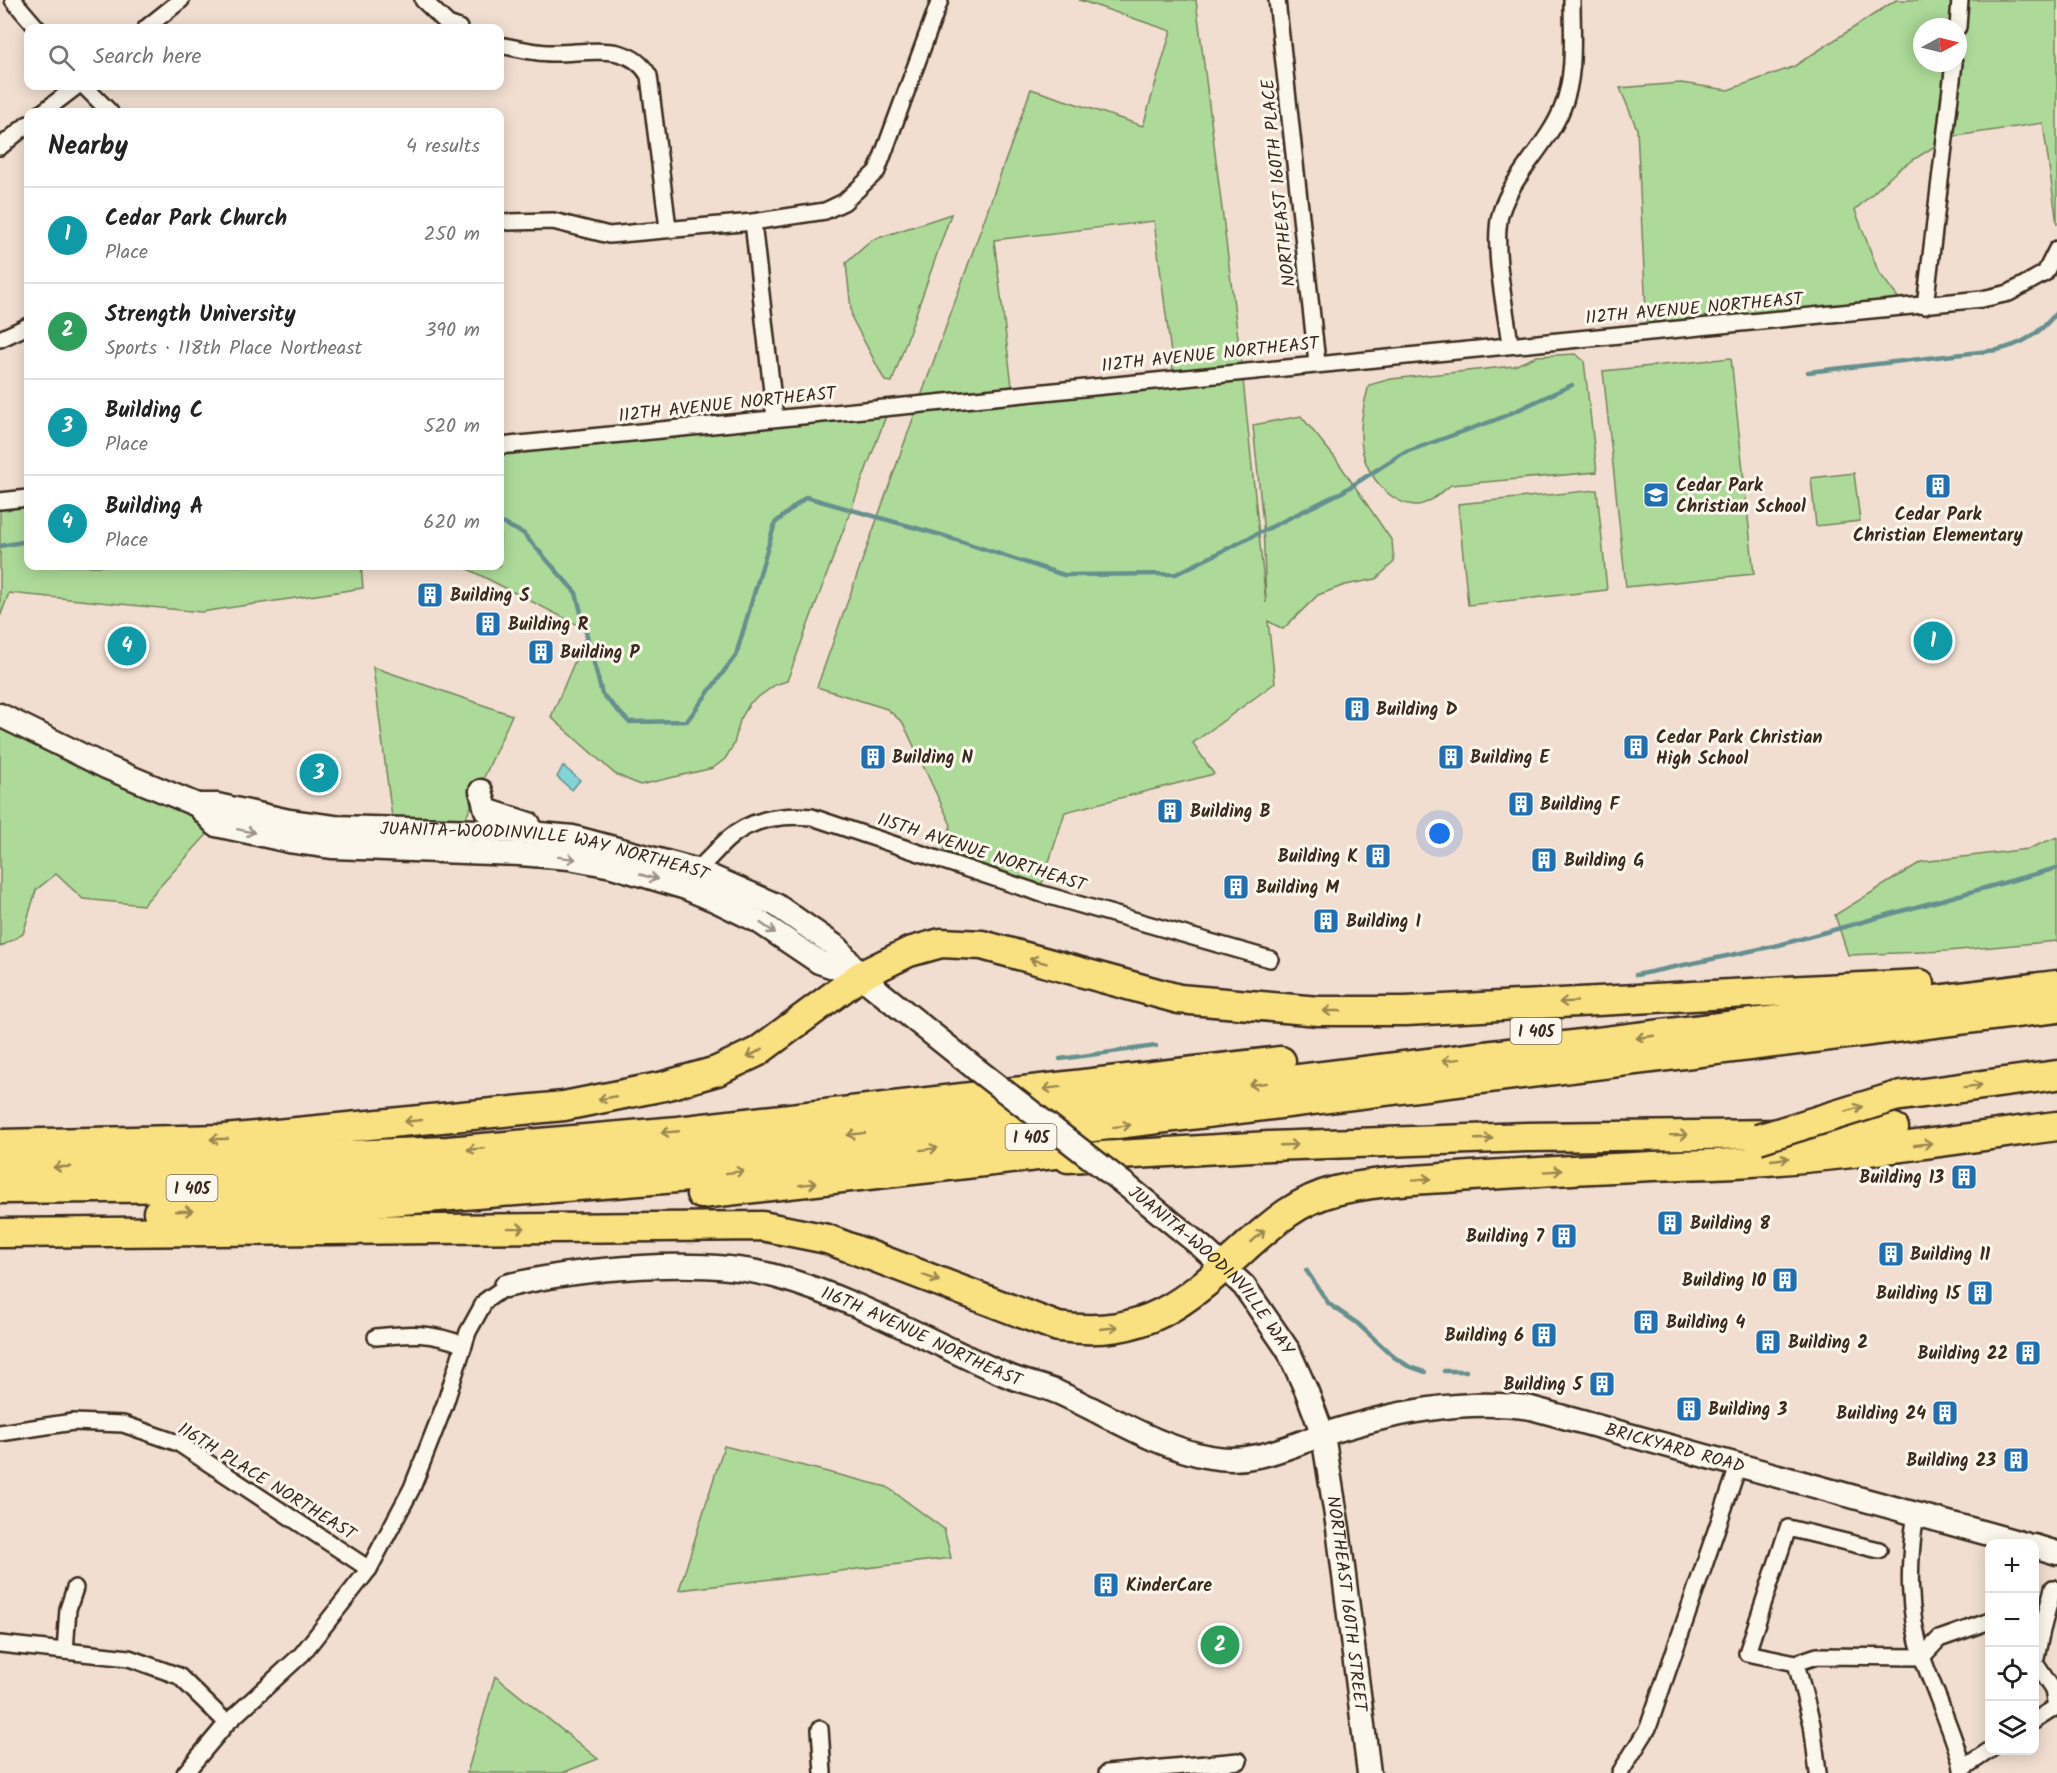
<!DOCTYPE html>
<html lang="en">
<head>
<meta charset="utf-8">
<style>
  :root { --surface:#fff; --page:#f6f6f6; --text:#222; --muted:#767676; --line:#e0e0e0; --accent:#2563eb }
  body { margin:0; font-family:Kalam,sans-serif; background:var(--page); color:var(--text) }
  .controls { position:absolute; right:18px; bottom:18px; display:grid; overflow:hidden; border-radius:12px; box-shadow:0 3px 15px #0003 }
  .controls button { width:54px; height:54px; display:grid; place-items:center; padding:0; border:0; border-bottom:2px solid var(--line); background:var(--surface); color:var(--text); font:30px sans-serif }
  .compass { position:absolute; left:1913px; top:18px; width:54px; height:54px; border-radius:50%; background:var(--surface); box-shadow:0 3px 15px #0003; rotate:83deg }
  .you { position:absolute; left:1440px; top:834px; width:21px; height:21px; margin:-15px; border:4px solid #fff; border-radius:50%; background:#1a73e8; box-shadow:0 0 0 9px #1a73e833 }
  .badge { display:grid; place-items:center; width:39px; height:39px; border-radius:50%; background:var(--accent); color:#fff; font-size:20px; font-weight:700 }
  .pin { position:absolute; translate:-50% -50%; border:3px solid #fff; box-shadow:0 2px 6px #0006 }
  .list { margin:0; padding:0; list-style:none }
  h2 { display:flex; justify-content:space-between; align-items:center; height:78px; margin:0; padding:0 24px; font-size:26px }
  h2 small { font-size:20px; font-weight:400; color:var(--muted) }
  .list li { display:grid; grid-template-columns:39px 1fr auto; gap:18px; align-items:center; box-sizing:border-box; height:96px; padding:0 24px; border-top:2px solid var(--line) }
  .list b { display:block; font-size:22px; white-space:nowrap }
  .list p { margin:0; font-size:20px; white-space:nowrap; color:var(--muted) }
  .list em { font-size:20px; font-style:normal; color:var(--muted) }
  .icon { flex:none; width:33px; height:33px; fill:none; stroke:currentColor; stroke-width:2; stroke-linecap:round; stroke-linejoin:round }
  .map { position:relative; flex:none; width:2057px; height:1773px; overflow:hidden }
  .search { position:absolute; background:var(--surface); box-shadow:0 3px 15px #0003; left:24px; top:24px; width:480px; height:66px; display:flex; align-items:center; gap:15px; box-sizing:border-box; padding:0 21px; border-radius:12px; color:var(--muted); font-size:22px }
  .panel { position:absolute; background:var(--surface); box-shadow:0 3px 15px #0003; left:24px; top:108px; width:480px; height:462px; border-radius:12px }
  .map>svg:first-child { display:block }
  .green { fill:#adda99; stroke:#74825c; stroke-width:1.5; fill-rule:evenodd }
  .water { fill:#82d4d9; stroke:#66908e; stroke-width:1.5 }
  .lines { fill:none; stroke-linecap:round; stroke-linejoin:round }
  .stream { stroke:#66908e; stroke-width:4.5 }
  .street-casing { stroke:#3b2a1e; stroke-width:20 }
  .secondary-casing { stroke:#3b2a1e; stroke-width:27 }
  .highway-casing { stroke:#3b2a1e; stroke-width:33 }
  .street { stroke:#fbf7ec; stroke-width:15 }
  .secondary { stroke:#fbf7ec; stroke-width:22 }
  .highway { stroke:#f9e181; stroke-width:28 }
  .secondary-bridge-casing { stroke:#3b2a1e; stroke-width:27; stroke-linecap:butt }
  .highway-bridge-casing { stroke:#3b2a1e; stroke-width:33; stroke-linecap:butt }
  .secondary-bridge { stroke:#fbf7ec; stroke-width:22 }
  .highway-bridge { stroke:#f9e181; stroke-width:28 }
  .oneway { stroke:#9b9085 }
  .oneway2 { stroke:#9a8650 }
  .labels { text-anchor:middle; stroke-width:6; stroke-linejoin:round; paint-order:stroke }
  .shield { fill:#fbf7ec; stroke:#75685c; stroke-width:1.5 }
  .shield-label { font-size:16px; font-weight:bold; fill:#3b2a1e }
  .street-label { font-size:18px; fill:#3b2a1e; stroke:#fbf7ec }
  .poi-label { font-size:18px; font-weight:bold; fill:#3b2a1e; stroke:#fbf7ec; text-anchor:start }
</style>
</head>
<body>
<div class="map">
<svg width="2057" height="1773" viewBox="0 0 2057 1773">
  <rect width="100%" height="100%" fill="#f1ded0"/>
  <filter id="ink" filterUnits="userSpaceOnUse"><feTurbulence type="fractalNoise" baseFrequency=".0167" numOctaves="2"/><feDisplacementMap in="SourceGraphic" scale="12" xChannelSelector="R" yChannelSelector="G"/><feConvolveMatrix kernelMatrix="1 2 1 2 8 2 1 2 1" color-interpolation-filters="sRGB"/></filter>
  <g filter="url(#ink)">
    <g class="green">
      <path d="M1079,0h117l46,370 24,233 -3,-79 -10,-99 48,-9 35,43 56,82 2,21 -18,17 -31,6 -27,10 -35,34 -15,-8 7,62 -82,60 21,31 -149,38 -26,81 -98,-33 10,-35 -48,-102 -16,-14 -70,-22 214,-598 112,37 28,-95zM1154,221l20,156 -161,17 -19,-154z"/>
      <path d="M1896,0h161v224l-14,-101 -94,14 -50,32 -44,41 23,61 27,36 -258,25 -10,-203 -17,-41 61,-5 47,7 65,-23zM1922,27h36v36h-36z"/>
      <polygon points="951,214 892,382 885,381 852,318 846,263 872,240"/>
      <path d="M1576,354l8,7 13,111 -146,13c-9,7 -23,20 -35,20 -26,-1 -48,-29 -53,-52 -5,-20 0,-49 6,-68l22,-6 123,-13 23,-10z"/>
      <polygon points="1731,358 1754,574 1626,587 1603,371"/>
      <polygon points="889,408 787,681 775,685 750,703 740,720 734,744 725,759 713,768 640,785 615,774 551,717 588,630 462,566 500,566 500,446"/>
      <polygon points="1854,473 1860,521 1816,526 1811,478"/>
      <polygon points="1597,490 1607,590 1468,605 1458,504"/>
      <polygon points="28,498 28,566 361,566 363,588 201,612 9,593 0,617 0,501"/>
      <path d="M373,667l139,48 -48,107c-8,-4 -58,-3 -72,-4z"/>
      <polygon points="0,715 221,819 143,905 83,899 56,874 36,890 23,934 0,947"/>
      <polygon points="2057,837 2057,941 1948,951 1848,955 1835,915 1921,862 2028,849"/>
      <polygon points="724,1446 887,1487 944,1529 951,1558 679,1590"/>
      <polygon points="495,1676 598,1759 562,1773 467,1773"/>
    </g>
    <polygon class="water" points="563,766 580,780 572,790 557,777"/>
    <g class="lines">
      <g class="stream">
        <path d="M1808,372l189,-22c27,-6 43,-17 60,-38"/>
        <polyline points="500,522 523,533 576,593 602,694 629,722 687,721 736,655 775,523 806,497 941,535 1064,575 1176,574 1342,492 1403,453 1498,419 1572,385"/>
        <polyline points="0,546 28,541"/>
        <polyline points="1636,975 1779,945 2057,868"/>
        <polyline points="1060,1059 1156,1046"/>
        <polyline points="1306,1270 1329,1304 1357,1323 1394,1357 1408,1366 1425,1372"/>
        <polyline points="1444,1371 1466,1371"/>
      </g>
      <defs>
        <g id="street">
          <polyline points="13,0 37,28"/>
          <polyline points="423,0 448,24 459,28"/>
          <polyline points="1277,0 1317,362"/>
          <polyline points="1958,27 1960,0"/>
          <polyline points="146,28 181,0"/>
          <path d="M500,45c16,3 34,8 51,8 35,1 78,-13 98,23l19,152"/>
          <polyline points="84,86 110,112"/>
          <polyline points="43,112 77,86"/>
          <polyline points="0,147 28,124"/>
          <polyline points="508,222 553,221 609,235 753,222 825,211 844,202 877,171 940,0"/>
          <polyline points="753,222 775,418"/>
          <polyline points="1925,306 1954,63"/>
          <polyline points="0,339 28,326"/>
          <path d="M1510,344c-4,-32 -19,-103 -9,-132 12,-38 46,-66 61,-103 14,-33 10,-74 10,-109"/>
          <polyline points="500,446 1982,299 2009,293 2045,273 2057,249"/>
          <polyline points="0,501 28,498"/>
          <path d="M696,870c12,-9 20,-20 31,-30 23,-21 55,-26 85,-23l227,76 231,66"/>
          <path d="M376,1337c34,-4 55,-5 88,8"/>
          <polyline points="0,1433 73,1422 123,1424 178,1443 369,1569"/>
          <path d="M1916,1513c-8,50 -9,97 7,146 7,21 41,99 39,114"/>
          <polyline points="1879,1550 1788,1528 1747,1653 1796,1663 1817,1656 1922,1657 1939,1639 1990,1621"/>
          <polyline points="2034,1633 2041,1634 2035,1663 2053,1690"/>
          <polyline points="2041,1634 2053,1588"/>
          <polyline points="0,1644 129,1658 179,1676 227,1723"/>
          <polyline points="65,1651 68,1609 75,1588"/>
          <polyline points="1796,1663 1812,1724 1818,1773"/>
          <polyline points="2034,1721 2056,1707 2053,1690 2057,1689"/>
          <polyline points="820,1729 823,1773"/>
          <polyline points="1963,1768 1990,1750"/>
          <polyline points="185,1773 227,1723 302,1654 369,1569 412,1488 445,1404 468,1332 485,1301 506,1286"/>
          <polyline points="1107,1773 1239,1761"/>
          <polyline points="1620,1773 1648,1728 1739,1464"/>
        </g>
        <g id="secondary">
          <polyline points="0,715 106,767 197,805 216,825 289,841 333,847 520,854 569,858 612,866 686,888 717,901 758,921 819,962 860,976"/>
          <polyline points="481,791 486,810 529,824"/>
          <path id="s1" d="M197,805h20l72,16 45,6 184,5 55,5 123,33 80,35 62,43 22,28 116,93"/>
          <path id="s2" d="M1127,1186l75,61 42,39 44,64 19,42 16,43 15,93 31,245"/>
          <path id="s3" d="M506,1286c74,-18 198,-30 272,-9 80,23 152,65 228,98 16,7 34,10 51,17 50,22 99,55 153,65 43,8 76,-10 115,-23 66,-21 137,-36 206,-26l494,136"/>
          <polyline points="2034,1546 2057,1553"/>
        </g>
        <g id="highway">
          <polyline points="1894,1097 2057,1075"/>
          <polyline points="0,1144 225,1139 564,1106 664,1086 717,1071 757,1052 860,976 909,952 941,943 982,945 1179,999 1319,1011 1406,1011 1920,984"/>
          <polyline points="1068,1158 1269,1146 1527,1137 1783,1134 1894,1128"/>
          <polyline points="0,1169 448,1151 678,1131 1281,1061"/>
          <polyline points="0,1189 206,1187 564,1165 783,1143 2057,985"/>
          <polyline points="701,1194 1064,1153"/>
          <polyline points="158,1212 340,1205 689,1177 2057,1008"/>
          <path d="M0,1233l762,-7 65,13 231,88c89,12 128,-25 189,-81 27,-24 52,-46 88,-55 44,-11 90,-11 136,-15 80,-5 160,-10 241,-12 115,-4 231,-23 345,-38"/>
        </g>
      </defs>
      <use href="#street" class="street-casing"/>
      <use href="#secondary" class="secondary-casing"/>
      <use href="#highway" class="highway-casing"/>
      <use href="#street" class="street"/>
      <use href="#secondary" class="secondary"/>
      <use href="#highway" class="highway"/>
      <defs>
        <polyline id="secondary-bridge" points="976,1069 1127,1186"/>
        <polyline id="highway-bridge" points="1758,1139 1894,1097"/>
      </defs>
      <use href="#secondary-bridge" class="secondary-bridge-casing"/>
      <use href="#highway-bridge" class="highway-bridge-casing"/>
      <use href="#secondary-bridge" class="secondary-bridge"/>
      <use href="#highway-bridge" class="highway-bridge"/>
    </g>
    <defs><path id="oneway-shaft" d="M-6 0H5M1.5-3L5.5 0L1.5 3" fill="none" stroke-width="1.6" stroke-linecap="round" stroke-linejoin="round" transform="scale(1.5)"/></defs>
    <g class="oneway">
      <use href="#oneway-shaft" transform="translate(246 831) rotate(12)"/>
      <use href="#oneway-shaft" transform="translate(567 858) rotate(7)"/>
      <use href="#oneway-shaft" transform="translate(649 877) rotate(16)"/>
      <use href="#oneway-shaft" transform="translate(768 928) rotate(34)"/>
    </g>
    <g class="oneway2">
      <use href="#oneway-shaft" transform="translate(1038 961) rotate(-165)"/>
      <use href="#oneway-shaft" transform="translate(1568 1002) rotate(177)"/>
      <use href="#oneway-shaft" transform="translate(1332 1011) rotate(180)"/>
      <use href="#oneway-shaft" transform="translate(1645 1037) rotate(172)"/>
      <use href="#oneway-shaft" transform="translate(755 1053) rotate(151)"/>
      <use href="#oneway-shaft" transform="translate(1451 1060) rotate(173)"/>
      <use href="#oneway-shaft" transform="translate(1258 1084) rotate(173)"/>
      <use href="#oneway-shaft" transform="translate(1973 1086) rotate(-7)"/>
      <use href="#oneway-shaft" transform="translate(1052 1088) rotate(173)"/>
      <use href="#oneway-shaft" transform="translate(607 1098) rotate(169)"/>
      <use href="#oneway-shaft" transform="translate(1854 1109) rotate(-17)"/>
      <use href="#oneway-shaft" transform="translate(413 1121) rotate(174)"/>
      <use href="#oneway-shaft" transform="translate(1122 1126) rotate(-7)"/>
      <use href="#oneway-shaft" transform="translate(670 1132) rotate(175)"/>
      <use href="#oneway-shaft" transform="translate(856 1134) rotate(173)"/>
      <use href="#oneway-shaft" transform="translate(1679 1135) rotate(-1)"/>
      <use href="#oneway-shaft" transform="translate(219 1139) rotate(178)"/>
      <use href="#oneway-shaft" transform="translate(1484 1139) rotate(-2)"/>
      <use href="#oneway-shaft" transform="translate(1923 1144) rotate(-7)"/>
      <use href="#oneway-shaft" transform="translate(1289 1145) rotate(-2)"/>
      <use href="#oneway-shaft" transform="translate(476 1149) rotate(175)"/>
      <use href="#oneway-shaft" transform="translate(929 1149) rotate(-7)"/>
      <use href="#oneway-shaft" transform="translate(1780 1159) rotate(-6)"/>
      <use href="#oneway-shaft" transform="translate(62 1167) rotate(178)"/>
      <use href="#oneway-shaft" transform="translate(1553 1171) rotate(-4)"/>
      <use href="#oneway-shaft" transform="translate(735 1172) rotate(-7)"/>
      <use href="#oneway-shaft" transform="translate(1422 1179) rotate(-4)"/>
      <use href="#oneway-shaft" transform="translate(808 1184) rotate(-7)"/>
      <use href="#oneway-shaft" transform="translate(184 1211) rotate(-2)"/>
      <use href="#oneway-shaft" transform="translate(516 1228) rotate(-1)"/>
      <use href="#oneway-shaft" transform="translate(1258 1236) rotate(-43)"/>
      <use href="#oneway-shaft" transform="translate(931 1278) rotate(21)"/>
      <use href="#oneway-shaft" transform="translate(1109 1328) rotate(-6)"/>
    </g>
  </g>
  <defs>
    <symbol id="building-square" viewBox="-11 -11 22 22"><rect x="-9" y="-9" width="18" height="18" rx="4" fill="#1f6fb2" stroke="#fbf7ec"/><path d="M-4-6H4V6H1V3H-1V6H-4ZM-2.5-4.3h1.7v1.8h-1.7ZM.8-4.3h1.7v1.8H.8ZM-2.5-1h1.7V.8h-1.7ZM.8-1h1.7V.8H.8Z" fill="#fff"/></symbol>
    <symbol id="school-square" viewBox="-11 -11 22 22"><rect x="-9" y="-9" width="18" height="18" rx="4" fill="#1f6fb2" stroke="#fbf7ec"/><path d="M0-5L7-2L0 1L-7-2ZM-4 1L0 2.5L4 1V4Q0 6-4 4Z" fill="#fff"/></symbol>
  </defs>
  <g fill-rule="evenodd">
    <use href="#building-square" x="1923" y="471" width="30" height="30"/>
    <use href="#school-square" x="1641" y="480" width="30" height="30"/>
    <use href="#building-square" x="415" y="580" width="30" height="30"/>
    <use href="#building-square" x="473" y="609" width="30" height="30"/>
    <use href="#building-square" x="526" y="637" width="30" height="30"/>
    <use href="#building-square" x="1342" y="694" width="30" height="30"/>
    <use href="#building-square" x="1621" y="732" width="30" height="30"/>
    <use href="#building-square" x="858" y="742" width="30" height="30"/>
    <use href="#building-square" x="1436" y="742" width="30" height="30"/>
    <use href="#building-square" x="1506" y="789" width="30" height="30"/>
    <use href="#building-square" x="1155" y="796" width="30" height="30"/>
    <use href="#building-square" x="1363" y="841" width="30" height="30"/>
    <use href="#building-square" x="1529" y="845" width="30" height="30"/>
    <use href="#building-square" x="1221" y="872" width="30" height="30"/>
    <use href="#building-square" x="1311" y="906" width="30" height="30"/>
    <use href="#building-square" x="1949" y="1162" width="30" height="30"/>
    <use href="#building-square" x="1655" y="1208" width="30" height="30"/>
    <use href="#building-square" x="1549" y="1221" width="30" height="30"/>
    <use href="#building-square" x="1876" y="1239" width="30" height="30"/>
    <use href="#building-square" x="1770" y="1265" width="30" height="30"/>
    <use href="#building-square" x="1965" y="1278" width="30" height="30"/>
    <use href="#building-square" x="1631" y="1307" width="30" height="30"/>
    <use href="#building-square" x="1529" y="1320" width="30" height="30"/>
    <use href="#building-square" x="1753" y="1327" width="30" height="30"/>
    <use href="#building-square" x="2013" y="1338" width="30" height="30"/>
    <use href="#building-square" x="1587" y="1369" width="30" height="30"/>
    <use href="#building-square" x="1674" y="1394" width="30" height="30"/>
    <use href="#building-square" x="1930" y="1398" width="30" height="30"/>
    <use href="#building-square" x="2001" y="1445" width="30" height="30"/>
    <use href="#building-square" x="1091" y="1570" width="30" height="30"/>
  </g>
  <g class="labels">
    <g class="shield">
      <rect x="1510.5" y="1018" width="51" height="26" rx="4.5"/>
      <rect x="1005.5" y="1124" width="51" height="26" rx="4.5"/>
      <rect x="166.5" y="1175" width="51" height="26" rx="4.5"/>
    </g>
    <g class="shield-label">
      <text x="1536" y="1037">I 405</text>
      <text x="1031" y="1143">I 405</text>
      <text x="192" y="1194">I 405</text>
    </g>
    <g class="street-label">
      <text transform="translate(1278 183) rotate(-96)" y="6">NORTHEAST 160TH PLACE</text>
      <text transform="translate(1694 308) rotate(-5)" y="6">112TH AVENUE NORTHEAST</text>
      <text transform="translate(1210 354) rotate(-6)" y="6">112TH AVENUE NORTHEAST</text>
      <text transform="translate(727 404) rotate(-6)" y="6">112TH AVENUE NORTHEAST</text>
      <text transform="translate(982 852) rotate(18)" y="6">115TH AVENUE NORTHEAST</text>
      <text dy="6" stroke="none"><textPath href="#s1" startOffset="352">JUANITA-WOODINVILLE WAY NORTHEAST</textPath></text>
      <text dy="6" stroke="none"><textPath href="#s2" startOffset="120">JUANITA-WOODINVILLE WAY</textPath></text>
      <text dy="6" stroke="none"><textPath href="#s3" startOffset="430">116TH AVENUE NORTHEAST</textPath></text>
      <text dy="6" stroke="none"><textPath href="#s3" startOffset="1221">BRICKYARD ROAD</textPath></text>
      <text transform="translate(267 1481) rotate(32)" y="6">116TH PLACE NORTHEAST</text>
      <text dy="6" stroke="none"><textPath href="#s2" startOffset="494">NORTHEAST 160TH STREET</textPath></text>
    </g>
    <g class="poi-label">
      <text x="1676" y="491">Cedar Park<tspan x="1676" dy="21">Christian School</tspan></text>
      <text x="1938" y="520" text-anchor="middle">Cedar Park<tspan x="1938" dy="21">Christian Elementary</tspan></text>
      <text x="450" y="601">Building S</text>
      <text x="508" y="630">Building R</text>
      <text x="560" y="658">Building P</text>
      <text x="1376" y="715">Building D</text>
      <text x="1656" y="743">Cedar Park Christian<tspan x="1656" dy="21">High School</tspan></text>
      <text x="892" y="763">Building N</text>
      <text x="1470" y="763">Building E</text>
      <text x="1540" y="810">Building F</text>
      <text x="1190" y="817">Building B</text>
      <text x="1358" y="862" text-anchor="end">Building K</text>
      <text x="1564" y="866">Building G</text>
      <text x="1256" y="893">Building M</text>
      <text x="1346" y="927">Building I</text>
      <text x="1944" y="1183" text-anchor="end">Building 13</text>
      <text x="1690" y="1229">Building 8</text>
      <text x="1544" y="1242" text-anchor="end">Building 7</text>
      <text x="1910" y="1260">Building 11</text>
      <text x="1766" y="1286" text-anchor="end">Building 10</text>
      <text x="1960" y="1299" text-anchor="end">Building 15</text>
      <text x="1666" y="1328">Building 4</text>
      <text x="1524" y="1341" text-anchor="end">Building 6</text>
      <text x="1788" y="1348">Building 2</text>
      <text x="2008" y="1359" text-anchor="end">Building 22</text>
      <text x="1582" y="1390" text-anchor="end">Building 5</text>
      <text x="1708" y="1415">Building 3</text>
      <text x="1926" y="1419" text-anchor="end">Building 24</text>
      <text x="1996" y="1466" text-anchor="end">Building 23</text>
      <text x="1126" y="1591">KinderCare</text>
    </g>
  </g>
</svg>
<div class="controls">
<button>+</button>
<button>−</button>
<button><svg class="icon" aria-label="locate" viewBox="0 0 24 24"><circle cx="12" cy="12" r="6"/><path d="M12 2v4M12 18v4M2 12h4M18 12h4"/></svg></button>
<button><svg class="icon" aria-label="layers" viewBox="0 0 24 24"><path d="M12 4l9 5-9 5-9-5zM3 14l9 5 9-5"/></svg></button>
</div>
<svg class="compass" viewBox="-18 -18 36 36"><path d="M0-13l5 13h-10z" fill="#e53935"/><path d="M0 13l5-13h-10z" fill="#767676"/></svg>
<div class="you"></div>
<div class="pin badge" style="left:1933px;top:641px;background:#0f9aa8">1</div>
<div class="pin badge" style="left:1220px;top:1645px;background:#2e9e5b">2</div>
<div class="pin badge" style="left:319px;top:773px;background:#0f9aa8">3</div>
<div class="pin badge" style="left:127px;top:646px;background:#0f9aa8">4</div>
<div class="search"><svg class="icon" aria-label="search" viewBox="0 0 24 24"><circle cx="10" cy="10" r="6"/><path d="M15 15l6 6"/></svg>Search here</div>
<section class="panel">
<h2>Nearby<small>4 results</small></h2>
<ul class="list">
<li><span class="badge" style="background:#0f9aa8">1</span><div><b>Cedar Park Church</b><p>Place</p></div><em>250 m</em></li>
<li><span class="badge" style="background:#2e9e5b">2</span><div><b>Strength University</b><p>Sports · 118th Place Northeast</p></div><em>390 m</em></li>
<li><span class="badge" style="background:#0f9aa8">3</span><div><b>Building C</b><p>Place</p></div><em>520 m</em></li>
<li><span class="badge" style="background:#0f9aa8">4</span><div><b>Building A</b><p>Place</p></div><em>620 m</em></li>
</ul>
</section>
</div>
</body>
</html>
